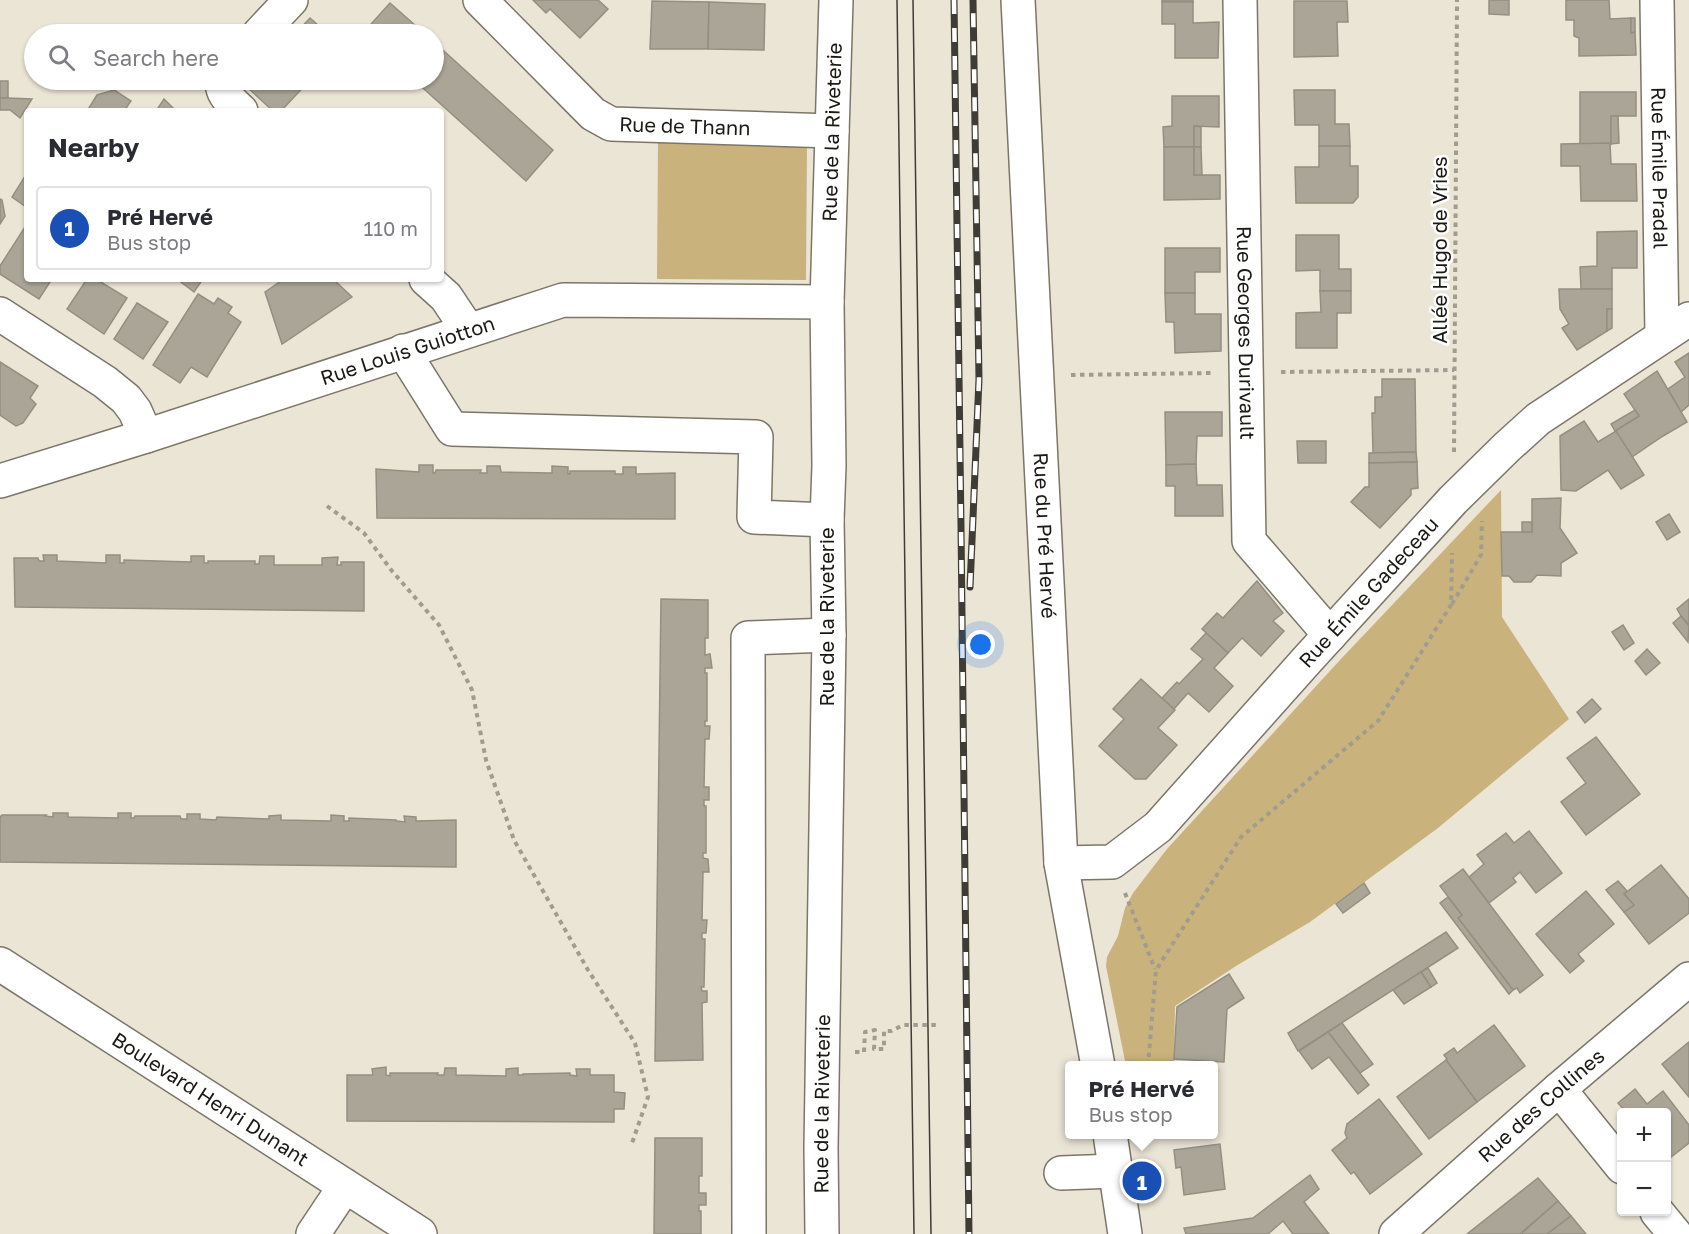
<!DOCTYPE html>
<html lang="en">
<head>
<meta charset="utf-8">
<style>
  :root { --surface:#fff; --page:#f2f2f3; --text:#2b2b33; --muted:#7c7c81; --line:#e1e1e2; --accent:#3354c5 }
  body { margin:0; font-family:"Golos Text",sans-serif; background:var(--page); color:var(--text) }
  .controls { position:absolute; right:18px; bottom:18px; display:grid; overflow:hidden; border-radius:6px; box-shadow:0 2px 4px #0004 }
  .controls button { width:54px; height:54px; display:grid; place-items:center; padding:0; border:0; border-bottom:2px solid var(--line); background:var(--surface); color:var(--text); font:30px sans-serif }
  .you { position:absolute; left:981px; top:645px; width:21px; height:21px; margin:-15px; border:4px solid #fff; border-radius:50%; background:#1a73e8; box-shadow:0 0 0 9px #1a73e833 }
  .badge { display:grid; place-items:center; width:39px; height:39px; border-radius:50%; background:var(--accent); color:#fff; font-size:20px; font-weight:700 }
  .pin { position:absolute; translate:-50% -50%; border:3px solid #fff; box-shadow:0 2px 6px #0006 }
  .popup { position:absolute; left:1065px; top:1061px; width:153px; height:78px; box-sizing:border-box; display:grid; place-content:center; border-radius:6px; background:var(--surface); filter:drop-shadow(0 2px 4px #0005); font-size:20px; white-space:nowrap; color:var(--muted) }
  .popup b { font-size:22px; color:var(--text) }
  .popup::after { content:''; position:absolute; left:50%; top:100%; margin-left:-12px; border:12px solid transparent; border-top-color:var(--surface) }
  .list { margin:0; padding:0; list-style:none }
  h2 { display:flex; justify-content:space-between; align-items:center; height:78px; margin:0; padding:0 24px; font-size:26px }
  h2 small { font-size:20px; font-weight:400; color:var(--muted) }
  .list li { display:grid; grid-template-columns:39px 1fr auto; gap:18px; align-items:center; box-sizing:border-box; height:84px; margin:0 12px 12px; padding:0 12px; border:2px solid var(--line); border-radius:6px }
  .list b { display:block; font-size:22px; white-space:nowrap }
  .list p { margin:0; font-size:20px; white-space:nowrap; color:var(--muted) }
  .list em { font-size:20px; font-style:normal; color:var(--muted) }
  .icon { flex:none; width:33px; height:33px; fill:none; stroke:currentColor; stroke-width:2; stroke-linecap:round; stroke-linejoin:round }
  .map { position:relative; flex:none; width:1689px; height:1234px; overflow:hidden }
  .search { position:absolute; background:var(--surface); box-shadow:0 2px 4px #0004; left:24px; top:24px; width:420px; height:66px; display:flex; align-items:center; gap:15px; box-sizing:border-box; padding:0 21px; border-radius:33px; color:var(--muted); font-size:22px }
  .panel { position:absolute; background:var(--surface); box-shadow:0 2px 4px #0004; left:24px; top:108px; width:420px; height:174px; border-radius:6px }
  .map>svg:first-child { display:block }
  .green { fill:#cab27c }
  .building { fill:#aba597; stroke:#958f82; stroke-width:1.5 }
  .lines { fill:none; stroke-linecap:round; stroke-linejoin:round }
  .minor-casing { stroke:#7c7669; stroke-width:36 }
  .path { stroke:#a09c90; stroke-width:4; stroke-dasharray:4.5 4.5; stroke-linecap:butt }
  .minor { stroke:#fff; stroke-width:33 }
  .tram { stroke:#3f3c35; stroke-width:1.5 }
  .rail-casing { stroke:#3f3c35; stroke-width:7 }
  .rail { stroke:#fff; stroke-width:4.5; stroke-dasharray:14; stroke-linecap:butt }
  .labels { text-anchor:middle; stroke-width:5; stroke-linejoin:round; paint-order:stroke }
  .street-label { font-size:20px; fill:#1b1914; stroke:#fff }
</style>
</head>
<body>
<div class="map">
<svg width="1689" height="1234" viewBox="0 0 1689 1234">
  <rect width="100%" height="100%" fill="#ebe5d6"/>
  <g class="green">
    <polygon points="658,141 807,145 806,280 657,279"/>
    <polygon points="1501,490 1502,617 1569,719 1438,828 1310,922 1236,966 1175,1006 1174,1065 1142,1065 1125,1061 1106,966 1107,957 1118,936 1125,908 1133,893 1167,849 1340,660"/>
  </g>
  <g class="building">
    <polygon points="533,0 598,0 608,9 580,38 550,9 546,13"/>
    <rect x="1162" y="0" width="31" height="2"/>
    <polygon points="1489,0 1509,0 1509,15 1489,14"/>
    <polygon points="1566,0 1609,0 1610,19 1631,18 1631,33 1635,32 1636,55 1579,56 1579,38 1574,36 1574,20 1566,20"/>
    <polygon points="652,1 709,2 708,49 650,49"/>
    <polygon points="1294,1 1347,1 1348,22 1337,22 1338,56 1294,57"/>
    <polygon points="709,2 765,4 764,50 708,49"/>
    <polygon points="1162,2 1193,2 1193,23 1219,22 1218,58 1175,58 1175,24 1162,24"/>
    <polygon points="390,3 425,34 365,34 363,33"/>
    <polygon points="310,18 328,34 295,34"/>
    <polygon points="1631,18 1635,18 1635,32 1631,33"/>
    <polygon points="434,42 553,150 526,181 414,80 434,80"/>
    <polygon points="255,80 310,80 281,111 273,111 247,87"/>
    <rect x="0" y="81" width="8" height="17"/>
    <polygon points="114,90 131,101 124,111 87,111 97,95"/>
    <polygon points="1294,90 1335,90 1335,124 1349,124 1350,146 1319,146 1319,125 1295,125"/>
    <polygon points="1580,92 1636,92 1636,116 1611,116 1611,144 1580,144"/>
    <polygon points="1172,96 1219,96 1219,127 1194,126 1194,147 1164,147 1163,127 1172,126"/>
    <polygon points="0,98 8,98 32,99 20,118 10,110 0,110"/>
    <polygon points="164,99 174,109 173,111 156,111"/>
    <polygon points="1611,116 1618,116 1619,143 1611,144"/>
    <polygon points="1194,126 1201,127 1201,147 1194,147"/>
    <polygon points="1610,143 1611,164 1636,164 1637,201 1581,201 1580,166 1561,166 1561,144"/>
    <polygon points="1319,146 1350,146 1350,166 1358,166 1358,197 1353,203 1296,203 1295,167 1319,167"/>
    <polygon points="1164,147 1194,147 1194,175 1220,175 1220,199 1164,200"/>
    <polygon points="1194,147 1201,147 1202,175 1194,175"/>
    <polygon points="27,173 27,205 26,207 12,197"/>
    <polygon points="0,199 2,200 5,216 0,224"/>
    <polygon points="25,227 27,228 27,279 52,279 39,299 0,274 0,266"/>
    <polygon points="1637,231 1637,268 1612,268 1612,289 1581,289 1580,267 1597,266 1597,232"/>
    <polygon points="1296,235 1339,235 1339,269 1351,269 1351,291 1320,291 1320,270 1296,271"/>
    <polygon points="1165,248 1220,248 1220,272 1195,272 1195,293 1165,293"/>
    <polygon points="87,279 96,279 127,298 104,334 67,309"/>
    <polygon points="183,279 203,279 194,292 181,282"/>
    <polygon points="284,279 333,279 352,297 282,344 265,292"/>
    <polygon points="1559,289 1612,289 1612,309 1607,309 1607,331 1577,350 1562,328 1569,324 1560,309"/>
    <polygon points="1320,291 1351,291 1351,313 1337,313 1337,348 1296,348 1296,313 1321,312"/>
    <polygon points="1165,293 1195,293 1195,314 1221,314 1221,351 1175,353 1174,322 1166,322"/>
    <polygon points="198,294 214,304 218,298 232,307 228,313 241,322 207,377 191,367 180,383 153,365"/>
    <polygon points="137,303 168,322 143,359 114,339"/>
    <polygon points="1607,309 1612,309 1612,328 1607,331"/>
    <polygon points="1689,353 1689,405 1681,412 1668,389 1685,377 1675,362"/>
    <polygon points="0,362 38,386 30,398 36,404 23,423 16,426 0,415"/>
    <polygon points="1657,371 1687,422 1663,436 1632,457 1615,431 1639,416 1624,394"/>
    <polygon points="1382,379 1415,379 1416,452 1373,453 1372,413 1375,413 1375,397 1382,397"/>
    <polygon points="1635,410 1639,416 1615,431 1611,424"/>
    <polygon points="1165,412 1222,412 1222,436 1197,436 1196,464 1166,465"/>
    <polygon points="1584,421 1598,442 1616,431 1644,475 1621,489 1608,470 1576,491 1561,490 1560,436"/>
    <polygon points="1297,441 1326,441 1326,463 1298,463"/>
    <polygon points="1416,452 1417,462 1369,463 1369,453"/>
    <polygon points="1417,462 1418,488 1411,489 1411,495 1380,528 1351,502 1365,487 1369,487 1369,463"/>
    <polygon points="1196,464 1197,485 1222,485 1223,516 1175,516 1175,486 1166,486 1166,465"/>
    <polygon points="419,465 433,465 433,473 435,473 436,470 481,470 480,473 487,473 487,466 500,466 501,472 552,473 552,466 568,467 568,474 570,474 570,471 615,471 615,474 623,474 623,467 636,467 636,474 675,473 675,519 377,518 376,469 419,472"/>
    <polygon points="1561,498 1560,528 1577,553 1561,563 1561,576 1537,575 1531,582 1514,582 1509,576 1502,576 1501,532 1532,532 1532,499"/>
    <polygon points="1669,514 1680,532 1667,540 1656,522"/>
    <rect x="1522" y="522" width="10" height="10"/>
    <polygon points="43,555 57,555 57,561 106,563 106,555 120,555 120,563 124,563 124,560 191,562 191,556 204,556 204,563 208,563 208,561 255,561 255,564 259,564 260,556 274,556 274,565 322,565 322,558 338,557 337,565 341,565 341,562 364,562 364,611 15,607 14,558 38,558 39,561 44,561"/>
    <polygon points="1257,581 1283,613 1273,621 1284,631 1261,656 1242,638 1228,653 1202,629 1217,613 1223,618"/>
    <polygon points="661,599 708,600 708,638 705,638 705,655 710,654 712,668 705,668 705,673 707,673 707,721 705,721 705,726 710,726 709,739 705,739 704,787 709,787 709,800 704,800 704,806 706,806 706,853 703,853 703,858 708,859 709,872 703,872 702,920 707,920 706,933 702,933 702,939 705,939 704,987 701,987 702,991 707,991 707,1002 702,1003 703,1060 655,1061"/>
    <polygon points="1689,599 1689,625 1681,616 1677,609"/>
    <polygon points="1681,616 1689,626 1688,642 1673,623"/>
    <polygon points="1623,625 1634,643 1624,650 1612,632"/>
    <polygon points="1206,633 1228,653 1214,668 1233,686 1209,712 1188,693 1174,709 1162,698 1177,682 1179,684 1203,659 1191,649"/>
    <polygon points="1647,649 1660,663 1646,675 1635,661"/>
    <polygon points="1141,679 1175,710 1158,728 1177,745 1146,779 1135,779 1099,746 1124,719 1113,709"/>
    <polygon points="1592,699 1601,709 1585,723 1577,712"/>
    <polygon points="1596,737 1640,794 1586,835 1561,802 1586,783 1567,758"/>
    <polygon points="53,813 68,813 68,817 118,818 118,813 131,813 131,818 134,818 135,816 180,816 181,819 187,819 187,814 200,814 200,819 216,820 217,817 269,819 269,816 281,815 281,820 331,821 331,815 344,816 344,821 349,821 349,818 396,820 397,821 405,822 404,816 416,817 416,821 456,820 456,867 0,862 0,817 2,815 46,815 45,816 53,817"/>
    <polygon points="1529,831 1562,873 1536,893 1520,872 1513,878 1516,882 1489,903 1469,877 1484,864 1477,855 1506,833 1514,843"/>
    <polygon points="1661,865 1689,899 1689,913 1649,944 1624,912 1634,905 1624,894"/>
    <polygon points="1463,869 1543,975 1520,993 1517,988 1513,990 1458,918 1462,915 1440,886"/>
    <polygon points="1618,881 1627,891 1624,894 1634,905 1624,912 1606,890"/>
    <polygon points="1364,883 1370,893 1343,913 1336,904"/>
    <polygon points="1586,891 1614,924 1578,954 1584,961 1570,973 1536,934"/>
    <polygon points="1448,897 1462,915 1458,918 1513,990 1509,994 1440,903"/>
    <polygon points="1446,932 1458,948 1298,1051 1288,1033"/>
    <polygon points="1428,968 1437,983 1431,987 1421,972"/>
    <polygon points="1421,972 1431,987 1404,1004 1393,990"/>
    <polygon points="1229,974 1244,998 1227,1009 1224,1062 1174,1059 1177,1007"/>
    <polygon points="1342,1023 1373,1064 1360,1073 1328,1032"/>
    <polygon points="1494,1025 1525,1066 1477,1102 1446,1060 1447,1059 1444,1055 1454,1048 1457,1053"/>
    <polygon points="1328,1032 1369,1085 1358,1094 1329,1057 1312,1069 1299,1051"/>
    <polygon points="1689,1042 1689,1097 1662,1064"/>
    <polygon points="1446,1060 1477,1102 1429,1139 1397,1097"/>
    <polygon points="386,1067 386,1075 390,1076 390,1073 438,1073 437,1075 444,1075 445,1068 456,1068 456,1075 506,1076 506,1069 518,1068 518,1075 523,1075 523,1074 570,1073 570,1075 577,1076 576,1069 590,1069 590,1075 614,1075 614,1092 625,1093 624,1109 614,1109 614,1122 347,1121 347,1075 373,1075 372,1069"/>
    <polygon points="1635,1089 1647,1104 1663,1091 1689,1125 1689,1143 1666,1161 1666,1112 1626,1112 1618,1103"/>
    <polygon points="1379,1099 1422,1154 1370,1194 1354,1172 1351,1174 1332,1150 1347,1138 1345,1133 1347,1124"/>
    <polygon points="655,1138 702,1138 702,1176 699,1176 699,1193 706,1193 706,1205 699,1205 699,1211 701,1211 701,1234 654,1234"/>
    <polygon points="1220,1144 1225,1189 1184,1195 1181,1167 1176,1168 1174,1150"/>
    <polygon points="1310,1175 1319,1189 1304,1202 1329,1234 1293,1234 1283,1221 1268,1234 1186,1234 1184,1228 1253,1218"/>
    <polygon points="1538,1178 1558,1201 1520,1234 1467,1234"/>
    <polygon points="1558,1201 1571,1216 1547,1234 1523,1234 1522,1233"/>
    <polygon points="1571,1216 1586,1234 1547,1234"/>
  </g>
  <g class="lines">
    <defs>
      <g id="minor">
        <path id="s1" d="M480,0l113,114 18,10 221,7"/>
        <path id="s2" d="M1018,0l43,863 37,203"/>
        <path id="s3" d="M1240,0l9,541 81,94"/>
        <path id="s4" d="M1657,0l5,336"/>
        <polyline points="259,34 291,0"/>
        <path d="M223,80c-3,14 9,22 18,31"/>
        <polyline points="426,279 446,297 468,330"/>
        <polyline points="0,314 105,382 126,399 135,411 146,436"/>
        <polyline points="403,351 452,429 756,437 754,517 827,520"/>
        <path id="s5" d="M0,481l146,-45 417,-136 264,2"/>
        <path id="s6" d="M1061,863l51,-1 46,-35 149,-167 146,-160 54,-53 31,-28 151,-100"/>
        <path id="s7" d="M0,964l420,270"/>
        <polyline points="1559,1089 1622,1167"/>
        <polyline points="1110,1134 1125,1234"/>
        <polyline points="1061,1173 1115,1171"/>
        <polyline points="1657,1212 1675,1234"/>
        <polyline points="313,1234 345,1186"/>
        <polyline points="749,1234 748,638 829,635"/>
        <path id="s8" d="M822,1234l-1,-86 8,-513 -2,-115 2,-54 -2,-164 9,-302"/>
        <path id="s9" d="M1396,1234l163,-145 130,-110"/>
      </g>
    </defs>
    <use href="#minor" class="minor-casing"/>
    <g class="path">
      <polyline points="1281,372 1454,370"/>
      <polyline points="1071,375 1213,373"/>
      <polyline points="1454,452 1457,0"/>
      <polyline points="327,506 364,533 392,571 439,625 472,690 486,760 514,840 588,970 635,1043 648,1097 631,1146"/>
      <polyline points="1452,604 1481,555 1482,521"/>
      <polyline points="1125,893 1155,969"/>
      <polyline points="855,1052 864,1052 865,1032 875,1030 874,1049 884,1049 884,1031 891,1031 903,1025 937,1025"/>
      <polyline points="1148,1066 1156,970 1241,837 1378,721 1451,605 1452,553"/>
    </g>
    <use href="#minor" class="minor"/>
    <g class="tram">
      <polyline points="897,0 914,1234"/>
      <polyline points="913,0 931,1234"/>
    </g>
    <defs>
      <g id="rail">
        <polyline points="954,0 961,527 969,1234"/>
        <polyline points="970,587 979,379 973,0"/>
      </g>
    </defs>
    <use href="#rail" class="rail-casing"/>
    <use href="#rail" class="rail"/>
  </g>
  <g class="labels">
    <g class="street-label">
      <text dy="7" stroke="none"><textPath href="#s1" startOffset="255">Rue de Thann</textPath></text>
      <text dy="7" stroke="none"><textPath href="#s8" startOffset="1102">Rue de la Riveterie</textPath></text>
      <text dy="7" stroke="none"><textPath href="#s4" startOffset="168">Rue Émile Pradal</textPath></text>
      <text transform="translate(1440 250) rotate(-90)" y="7">Allée Hugo de Vries</text>
      <text dy="7" stroke="none"><textPath href="#s3" startOffset="333">Rue Georges Durivault</textPath></text>
      <text dy="7" stroke="none"><textPath href="#s5" startOffset="428">Rue Louis Guiotton</textPath></text>
      <text dy="7" stroke="none"><textPath href="#s2" startOffset="536">Rue du Pré Hervé</textPath></text>
      <text dy="7" stroke="none"><textPath href="#s6" startOffset="424">Rue Émile Gadeceau</textPath></text>
      <text transform="translate(827 617) rotate(-90)" y="7">Rue de la Riveterie</text>
      <text dy="7" stroke="none"><textPath href="#s7" startOffset="250">Boulevard Henri Dunant</textPath></text>
      <text dy="7" stroke="none"><textPath href="#s8" startOffset="130">Rue de la Riveterie</textPath></text>
      <text dy="7" stroke="none"><textPath href="#s9" startOffset="194">Rue des Collines</textPath></text>
    </g>
  </g>
</svg>
<div class="controls">
<button>+</button>
<button>−</button>
</div>
<div class="you"></div>
<div class="pin badge" style="left:1142px;top:1181px;background:#1a4fb4">1</div>
<div class="popup"><b>Pré Hervé</b>Bus stop</div>
<div class="search"><svg class="icon" aria-label="search" viewBox="0 0 24 24"><circle cx="10" cy="10" r="6"/><path d="M15 15l6 6"/></svg>Search here</div>
<section class="panel">
<h2>Nearby<small></small></h2>
<ul class="list">
<li><span class="badge" style="background:#1a4fb4">1</span><div><b>Pré Hervé</b><p>Bus stop</p></div><em>110 m</em></li>
</ul>
</section>
</div>
</body>
</html>
